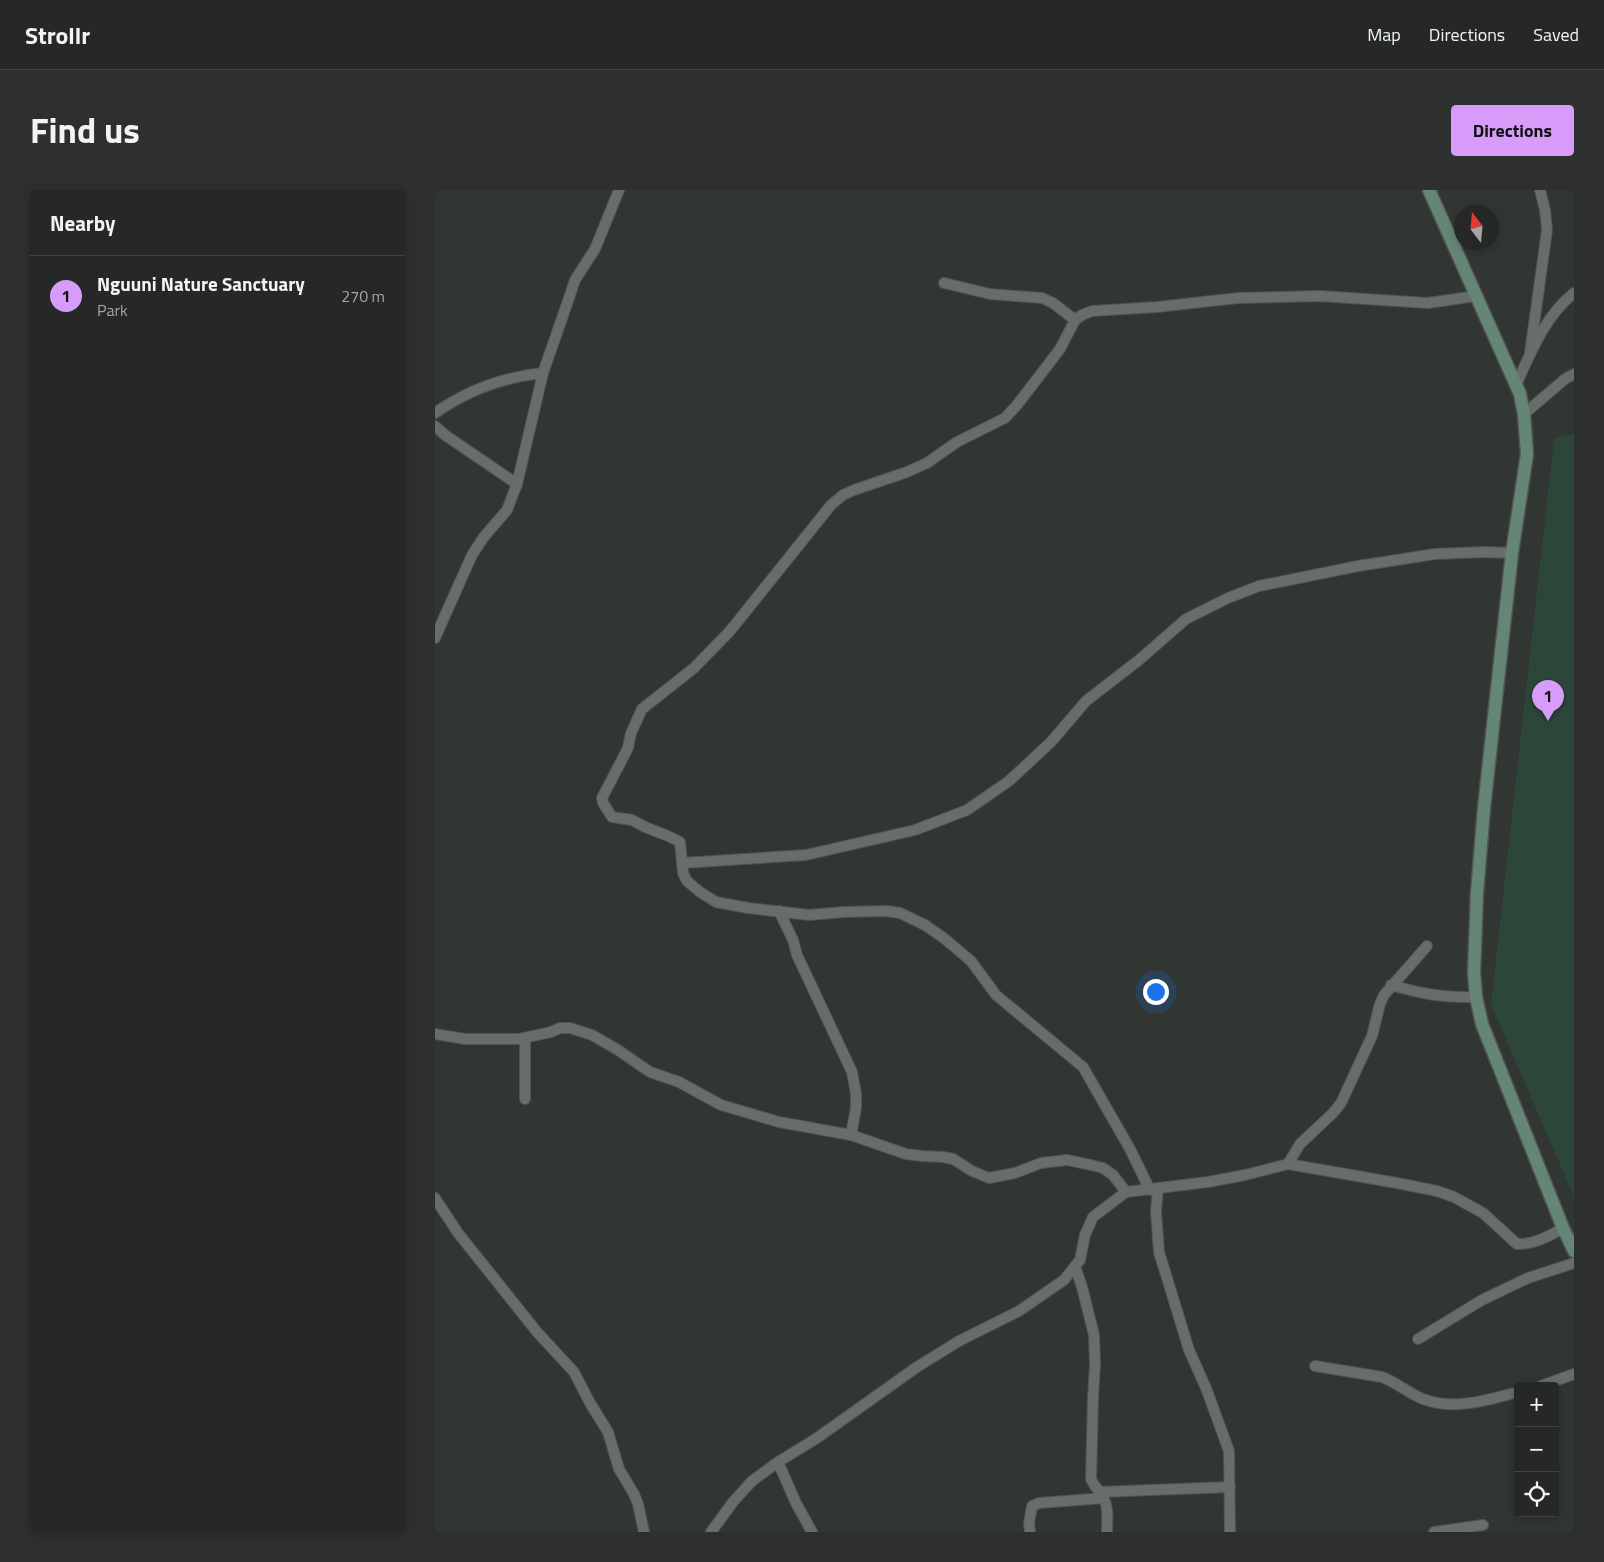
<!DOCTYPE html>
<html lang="en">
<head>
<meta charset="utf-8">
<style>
  :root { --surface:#252826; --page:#2d302e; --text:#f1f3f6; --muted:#a3a6a7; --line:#424443; --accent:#d79bf9 }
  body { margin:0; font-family:"Titillium Web",sans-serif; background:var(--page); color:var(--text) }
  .controls { position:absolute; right:15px; bottom:15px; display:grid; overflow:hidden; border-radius:5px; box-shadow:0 2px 8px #0003 }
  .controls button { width:45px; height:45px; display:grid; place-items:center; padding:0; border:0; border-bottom:1px solid var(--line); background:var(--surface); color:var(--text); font:25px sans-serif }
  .compass { position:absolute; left:1019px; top:15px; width:45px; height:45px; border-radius:50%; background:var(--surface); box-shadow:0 2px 8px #0003; rotate:344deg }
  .you { position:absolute; left:720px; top:801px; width:18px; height:18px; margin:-12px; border:4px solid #fff; border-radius:50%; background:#1a73e8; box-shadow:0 0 0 8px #1a73e833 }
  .badge { display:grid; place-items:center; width:32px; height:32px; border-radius:50%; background:var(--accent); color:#111; font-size:16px; font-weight:700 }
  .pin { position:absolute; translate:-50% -41px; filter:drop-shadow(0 1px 2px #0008) }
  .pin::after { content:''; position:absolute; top:26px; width:18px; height:15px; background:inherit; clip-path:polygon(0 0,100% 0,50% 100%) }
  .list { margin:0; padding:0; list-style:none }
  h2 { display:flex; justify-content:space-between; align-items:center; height:65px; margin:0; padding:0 20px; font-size:21px }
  h2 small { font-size:16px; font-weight:400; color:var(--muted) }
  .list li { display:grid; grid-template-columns:32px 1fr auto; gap:15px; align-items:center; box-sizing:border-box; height:80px; padding:0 20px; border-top:1px solid var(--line) }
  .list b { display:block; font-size:19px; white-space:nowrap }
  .list p { margin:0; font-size:16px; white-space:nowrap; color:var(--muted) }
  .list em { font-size:16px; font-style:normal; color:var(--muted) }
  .icon { flex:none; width:28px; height:28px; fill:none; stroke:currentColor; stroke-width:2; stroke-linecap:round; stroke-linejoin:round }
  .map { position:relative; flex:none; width:1139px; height:1342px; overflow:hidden; border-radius:5px }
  header { display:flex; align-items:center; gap:30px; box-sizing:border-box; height:70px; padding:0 25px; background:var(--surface); border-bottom:1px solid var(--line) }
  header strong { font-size:24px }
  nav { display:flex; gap:28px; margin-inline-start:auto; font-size:18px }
  .intro { display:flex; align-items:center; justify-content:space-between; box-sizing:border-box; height:120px; padding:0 30px }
  h1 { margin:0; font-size:35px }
  .button { padding:12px 22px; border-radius:5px; background:var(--accent); color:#111; font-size:18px; font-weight:700 }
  main { display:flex; gap:30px; padding:0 30px }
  aside { flex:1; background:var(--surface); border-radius:5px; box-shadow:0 2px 8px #0003 }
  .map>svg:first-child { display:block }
  .green { fill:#2c473a }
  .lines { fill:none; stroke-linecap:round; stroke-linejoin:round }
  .minor-casing { stroke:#505452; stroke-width:12 }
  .secondary-casing { stroke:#505452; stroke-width:15 }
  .minor { stroke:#686d6a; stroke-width:10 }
  .secondary { stroke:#658576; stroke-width:12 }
</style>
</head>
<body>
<header>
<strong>Strollr</strong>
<nav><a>Map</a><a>Directions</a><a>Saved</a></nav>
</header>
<div class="intro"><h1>Find us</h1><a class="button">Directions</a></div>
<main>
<aside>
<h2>Nearby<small></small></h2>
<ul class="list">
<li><span class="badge">1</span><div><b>Nguuni Nature Sanctuary</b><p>Park</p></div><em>270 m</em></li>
</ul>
</aside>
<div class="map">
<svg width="1139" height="1342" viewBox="0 0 1139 1342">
  <rect width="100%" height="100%" fill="#313633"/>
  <polygon class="green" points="1139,244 1139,1007 1056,814 1119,249"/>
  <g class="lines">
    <defs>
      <g id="minor">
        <polyline points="509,93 555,104 607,108 618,113 640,130"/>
        <polyline points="1095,163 1112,40 1110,20 1105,0"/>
        <path d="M1081,195c15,-33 29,-69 58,-92"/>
        <path d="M0,223c33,-23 68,-36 108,-40"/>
        <polyline points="1089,224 1130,189 1139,184"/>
        <polyline points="0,236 10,245 82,294"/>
        <polyline points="0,448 37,365 48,348 72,320 82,294 108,183 133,111 140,90 160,59 184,0"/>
        <polyline points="247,673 371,665 480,640 532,620 574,591 616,552 651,511 704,470 751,429 793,408 824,396 923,376 1000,364 1049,362 1077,363"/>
        <polyline points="344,721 358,750 362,765 417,882 421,904 421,918 416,945"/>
        <path d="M956,795c31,9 53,13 85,12"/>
        <polyline points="0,844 30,849 84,849 116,842 125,838 135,838 157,845 183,860 215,882 244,892 286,915 344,932 416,945 471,964 487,966 508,967 518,969 537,981 554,988 580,983 606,973 632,970 656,975 668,978 678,985 691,1002"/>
        <polyline points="90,848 90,909"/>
        <polyline points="853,974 865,954 898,923 906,913 937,846 945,814 949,805 992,756"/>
        <polyline points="723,999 721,1021 724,1062 754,1160 771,1198 794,1261 795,1342"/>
        <polyline points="715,1000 695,959 648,877 561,805 536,771 510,749 490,735 465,723 451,721 409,722 374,725 313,718 281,712 265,702 252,691 248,683 245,652 233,646 210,637 197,630 177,627 168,613 167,608 193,558 196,543 207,519 259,478 295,441 396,315 408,305 419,300 472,282 492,273 522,252 570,228 582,215 625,159 640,130 647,125 657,121 722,117 803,108 884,106 993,113 1041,106"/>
        <polyline points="0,1008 23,1043 55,1083 102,1142 139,1182 155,1213 173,1242 184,1279 199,1304 203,1314 209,1342"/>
        <path d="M640,1076l7,21 12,48 1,29 -2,34 -2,81c4,9 10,13 13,20 5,10 3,22 3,33"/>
        <polyline points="983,1149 1047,1110 1093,1088 1139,1073"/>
        <path d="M880,1176l67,11c14,5 26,16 41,22 31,12 64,1 95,-7"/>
        <polyline points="1106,1196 1139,1184"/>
        <polyline points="343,1272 361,1313 377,1342"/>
        <polyline points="664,1302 795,1297"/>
        <path d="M276,1342l22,-30 19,-21 26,-19 39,-24 100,-71 42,-26 60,-30 45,-31 16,-20 5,-25 8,-18 33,-25 82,-10 37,-7 43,-11 109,19 40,8 17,6 29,16 34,31c16,1 33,-8 46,-16"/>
        <polyline points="595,1342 594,1333 597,1316 604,1313 669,1308"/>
        <polyline points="999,1342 1048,1335"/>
      </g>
      <polyline id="secondary" points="994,0 1085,204 1089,224 1092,264 1077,363 1049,618 1042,703 1039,782 1041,807 1047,834 1128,1038 1139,1061"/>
    </defs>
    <use href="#minor" class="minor-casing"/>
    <use href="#secondary" class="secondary-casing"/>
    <use href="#minor" class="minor"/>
    <use href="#secondary" class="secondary"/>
  </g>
</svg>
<div class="controls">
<button>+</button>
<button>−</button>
<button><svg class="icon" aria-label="locate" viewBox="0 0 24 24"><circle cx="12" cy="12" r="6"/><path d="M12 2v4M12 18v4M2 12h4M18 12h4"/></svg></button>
</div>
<svg class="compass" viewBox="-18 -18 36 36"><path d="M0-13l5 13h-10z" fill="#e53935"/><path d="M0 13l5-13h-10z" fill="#a3a6a7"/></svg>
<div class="you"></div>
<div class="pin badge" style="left:1113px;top:531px">1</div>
</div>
</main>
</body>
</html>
